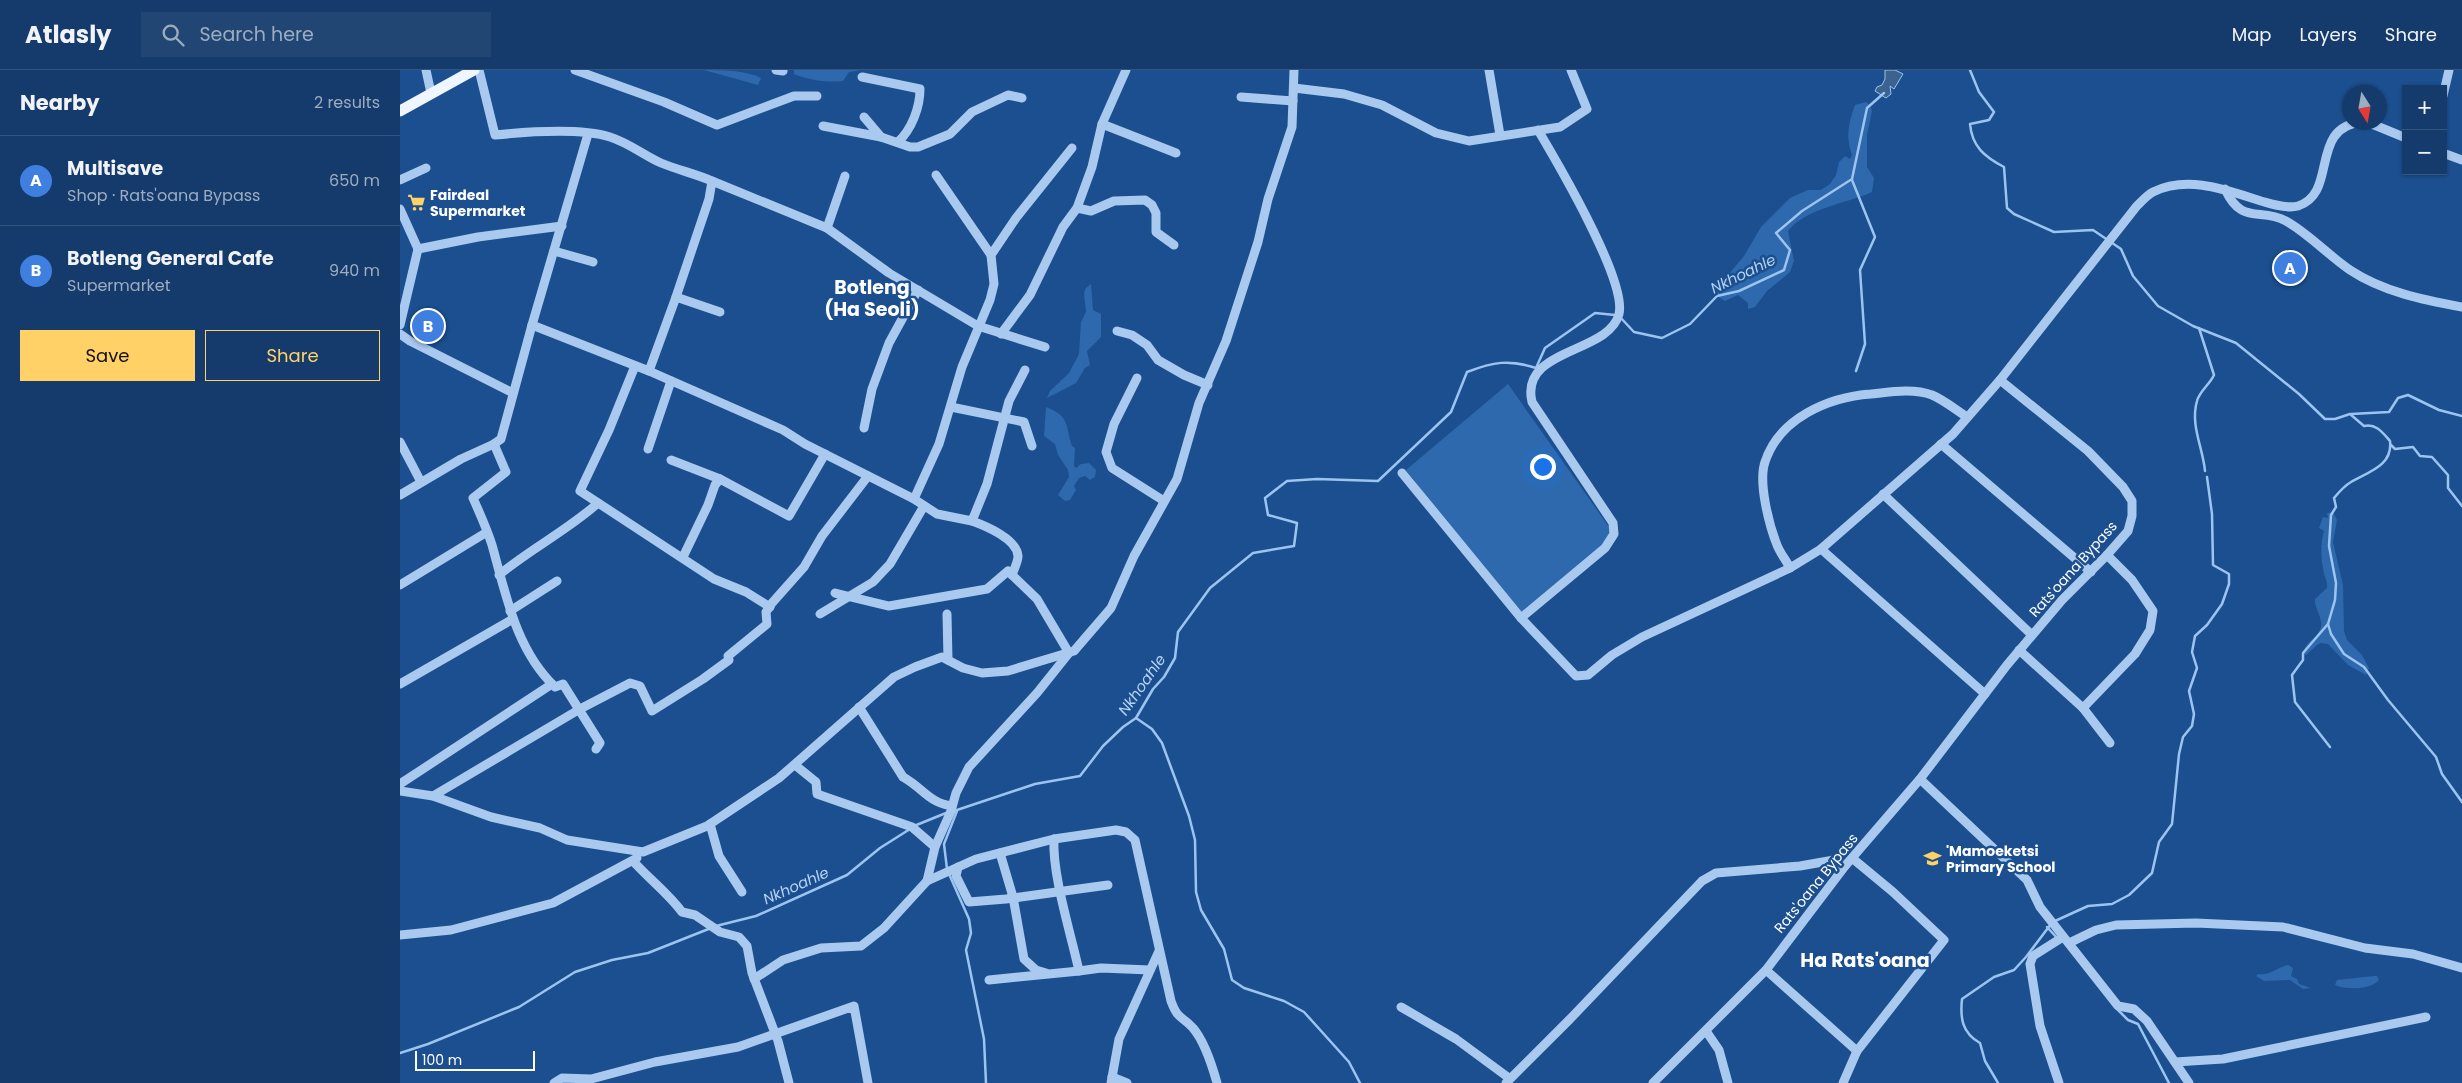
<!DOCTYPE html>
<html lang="en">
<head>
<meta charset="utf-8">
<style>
  :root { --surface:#143b6b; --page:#214673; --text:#f1f3f6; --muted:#9dadc1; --line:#33557e; --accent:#ffd166 }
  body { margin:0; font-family:Poppins,sans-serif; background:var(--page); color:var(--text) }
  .controls { position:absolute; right:15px; top:15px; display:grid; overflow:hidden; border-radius:0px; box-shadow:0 1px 4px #0004 }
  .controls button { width:45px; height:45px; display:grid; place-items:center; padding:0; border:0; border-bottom:1px solid var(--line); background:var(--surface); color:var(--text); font:25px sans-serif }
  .compass { position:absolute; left:1942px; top:15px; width:45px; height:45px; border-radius:50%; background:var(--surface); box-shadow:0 1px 4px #0004; rotate:169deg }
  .scale { position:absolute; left:15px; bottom:12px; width:120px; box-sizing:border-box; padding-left:5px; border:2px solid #fff; border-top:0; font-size:14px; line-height:18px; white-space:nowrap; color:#fff; -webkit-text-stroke:4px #1b4f8f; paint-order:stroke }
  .you { position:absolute; left:1142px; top:396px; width:18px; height:18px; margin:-12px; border:4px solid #fff; border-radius:50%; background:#1a73e8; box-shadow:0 0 0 8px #1a73e833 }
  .badge { display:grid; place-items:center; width:32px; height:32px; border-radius:50%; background:var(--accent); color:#fff; font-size:16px; font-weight:700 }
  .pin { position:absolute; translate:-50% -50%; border:2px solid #fff; box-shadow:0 1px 5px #0006 }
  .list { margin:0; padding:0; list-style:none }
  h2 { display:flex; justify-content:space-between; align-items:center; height:65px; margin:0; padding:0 20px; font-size:21px }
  h2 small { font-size:16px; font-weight:400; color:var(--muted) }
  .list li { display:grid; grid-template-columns:32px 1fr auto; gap:15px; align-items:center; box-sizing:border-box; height:90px; padding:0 20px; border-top:1px solid var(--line) }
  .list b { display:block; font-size:19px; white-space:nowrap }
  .list p { margin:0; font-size:16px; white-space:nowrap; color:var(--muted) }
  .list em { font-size:16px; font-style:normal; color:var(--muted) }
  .actions { display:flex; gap:10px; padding:15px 20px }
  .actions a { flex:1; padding:11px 0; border:1px solid var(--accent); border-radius:0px; text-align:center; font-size:18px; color:var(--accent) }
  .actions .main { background:var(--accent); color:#111 }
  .icon { flex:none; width:28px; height:28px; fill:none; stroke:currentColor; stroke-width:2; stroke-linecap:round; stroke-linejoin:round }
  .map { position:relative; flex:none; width:2062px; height:1013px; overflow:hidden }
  header { display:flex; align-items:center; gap:30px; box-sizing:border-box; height:70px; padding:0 25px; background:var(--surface); border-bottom:1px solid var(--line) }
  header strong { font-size:24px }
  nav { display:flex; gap:28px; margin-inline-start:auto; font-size:18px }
  .search { width:350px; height:45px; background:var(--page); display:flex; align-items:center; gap:12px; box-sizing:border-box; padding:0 18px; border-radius:0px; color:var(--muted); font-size:19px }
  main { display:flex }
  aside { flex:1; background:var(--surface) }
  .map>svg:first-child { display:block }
  .green { fill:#2e69ad }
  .water { fill:#3c6290; stroke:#9cc4f0 }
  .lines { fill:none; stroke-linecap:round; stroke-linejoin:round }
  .stream { stroke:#9cc4f0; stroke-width:2.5 }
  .minor { stroke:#a9c9ee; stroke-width:9 }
  .major { stroke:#f0f6ff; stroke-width:11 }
  .labels { text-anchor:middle; stroke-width:5; stroke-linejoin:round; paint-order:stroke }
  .poi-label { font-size:14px; font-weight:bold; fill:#fff; stroke:#1b4f8f; text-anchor:start }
  .street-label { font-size:14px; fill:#fff; stroke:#1b4f8f }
  .water-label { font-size:15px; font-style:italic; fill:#b5d3f5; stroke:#1b4f8f }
  .district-label { font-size:19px; font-weight:bold; fill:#fff; stroke:#1b4f8f }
</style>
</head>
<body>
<header>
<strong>Atlasly</strong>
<div class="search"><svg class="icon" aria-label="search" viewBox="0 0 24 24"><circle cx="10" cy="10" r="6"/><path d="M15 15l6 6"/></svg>Search here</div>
<nav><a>Map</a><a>Layers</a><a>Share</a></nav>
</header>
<main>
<aside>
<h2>Nearby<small>2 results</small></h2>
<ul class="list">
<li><span class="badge" style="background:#3f7fe0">A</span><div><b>Multisave</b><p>Shop · Rats'oana Bypass</p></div><em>650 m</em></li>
<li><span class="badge" style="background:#3f7fe0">B</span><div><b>Botleng General Cafe</b><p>Supermarket</p></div><em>940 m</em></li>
</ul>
<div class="actions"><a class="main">Save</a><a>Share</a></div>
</aside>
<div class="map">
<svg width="2062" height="1013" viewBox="0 0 2062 1013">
  <rect width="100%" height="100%" fill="#1b4f8f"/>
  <g class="green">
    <path d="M304,0c18,0 41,0 57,8l-3,7z"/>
    <path d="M394,0h67l-12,2 -6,9c-16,2 -34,-1 -49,-7z"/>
    <path d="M1466,32l4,3 2,6 -5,24v32l7,11 -2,14c-27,12 -66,16 -84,39l6,30 -4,11 -23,19 -12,16 -7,2v-6l-10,-8 -13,6 -8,-5v-7l7,-6 4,-8 16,-19 17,-29 29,-29 18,-8h13l9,-6 6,-9 3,-13 6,-6 5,3 2,-4c-7,-18 -3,-33 3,-50z"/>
    <polygon points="691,214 693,240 701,244 701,267 687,281 690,295 685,298 676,313 647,328 650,321 669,303 679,284 681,252 686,242 684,224 685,219"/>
    <polygon points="1108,314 1214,464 1205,478 1121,548 1006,400"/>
    <path d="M646,337c24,9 19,18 26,39l3,2 -1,18 2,2 5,-4 8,-1 7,7 -1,7 -5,3 -5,-4 -6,2 -5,8 2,4 -6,10 -5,1 -7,-6 11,-18 -1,-7 -10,-15 -3,-11 -11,-8z"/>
    <path d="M1933,442l4,8 -4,22 10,43 1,46 3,9 15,15 7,13 -3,7 -18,-10 -20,-21 -7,-1 -4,2 -11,10 -3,-2c3,-12 12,-13 17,-23 5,-9 -6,-22 -5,-31l12,-11c1,-6 -2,-9 -3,-15 -3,-14 -4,-28 0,-42l-5,-3 4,-11 5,1 -1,-5z"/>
    <path d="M1888,895l5,3 -2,8 6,3 2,5 12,4 -8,1 -13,-9 -26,1 -8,-5 2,-2c13,2 19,-7 30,-9z"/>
    <path d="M1974,906h3l2,4c-9,10 -32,10 -44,5l2,-5z"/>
  </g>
  <polygon class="water" points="1485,0 1495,0 1503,4 1494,19 1490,16 1491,24 1486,28 1475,21 1477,17 1482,15 1485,9"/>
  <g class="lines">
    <g class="stream">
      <path d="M1570,0l9,22 15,20 -5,8 -19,4c2,23 15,33 34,43l3,41 7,6 40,18 39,-2 28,19 12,27 25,30 35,20 43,17 63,51 26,25h10l15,-5 14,12c12,-3 19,7 26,15 3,25 -22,31 -39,41 -7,4 -12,10 -17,16l2,9 -5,8 -2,31 7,37 -1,17 -7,24 3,10 13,20 20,13 24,33 48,57 6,17 20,28"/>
      <polyline points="1452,110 1475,167 1460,200 1465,274 1456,301"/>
      <polyline points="1220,247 1234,262 1262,268 1290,254 1317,226 1339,221 1384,200 1390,180 1376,163 1402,141 1452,109 1467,38 1484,23"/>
      <path d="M1799,258l15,47c-4,9 -15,17 -17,26 -7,24 6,47 8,70"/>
      <polyline points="1951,344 1989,342 1998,328 2008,325 2039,340 2062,346"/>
      <polyline points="1991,375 1995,379 2013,377 2020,386 2032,387 2048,405 2048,418 2062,436"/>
      <polyline points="1928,554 1903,583 1903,590 1892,605 1895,632 1930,677"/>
      <polyline points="736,648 752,659 762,673 769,692 789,746 795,770 796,822 801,840 824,879 832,910 844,918 884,931 904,942 949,992 960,1013"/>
      <path d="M554,741l81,-27 45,-8 23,-30 20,-19 13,-9 17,-29 11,-12 11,-19 3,-26 32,-44 43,-35 41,-7 3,-23 -29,-8 -3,-17 22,-17 30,-2 61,2 73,-69 16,-40c26,-10 42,-13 69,-4l9,-20 50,-35 20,2"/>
      <polyline points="514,756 546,743"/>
      <polyline points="547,799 544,774 557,741"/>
      <polyline points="549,804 569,849 571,863 566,880 584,969 586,1013"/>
      <polyline points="1655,851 1688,836 1712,834 1729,825 1752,803 1759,772 1772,754 1779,684 1783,667 1792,656 1794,644 1789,621 1797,598 1792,582 1795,566 1807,555 1822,534 1829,514 1829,504 1813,495 1812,444 1807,407"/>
      <polyline points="316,856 356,846 447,805 480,778 510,759"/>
      <polyline points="1647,857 1658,869"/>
      <polyline points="1718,940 1728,950 1738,954 1769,1013"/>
      <polyline points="0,983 28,974 119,937 175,902 212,890 248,883 311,858"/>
      <path d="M1598,1013l-13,-22 -5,-18c-18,-10 -20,-25 -18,-44l32,-22 20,-7 12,-13 25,-33"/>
    </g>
    <g class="minor">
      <polyline points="26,0 31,23"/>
      <path d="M79,0l16,65c30,-3 86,-7 115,2 19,6 35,19 51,26 17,7 35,11 51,18l-3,18 -33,98 -27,74 -117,-46 56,-191"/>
      <polyline points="175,0 264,32 317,55 394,26 417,26"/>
      <polyline points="376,0 383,1"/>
      <polyline points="1089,0 1100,65"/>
      <path d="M462,7l58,12c0,18 -8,40 -22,53"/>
      <polyline points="894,18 944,24 982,35 1036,63 1069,71 1160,57 1187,39 1171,0"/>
      <polyline points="2043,26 2049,0"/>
      <polyline points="841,27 893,31"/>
      <polyline points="464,47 481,67 510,77 518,77 550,64 572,42 608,25 622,28"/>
      <polyline points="1967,52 2006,68"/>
      <polyline points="702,54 776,83"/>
      <polyline points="423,56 481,67"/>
      <polyline points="2043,83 2062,90"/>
      <polyline points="536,105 591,185"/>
      <polyline points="0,110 26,98"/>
      <polyline points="312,111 427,158 489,203 578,256 645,277"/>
      <path d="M1825,119c17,37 35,18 61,32 23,13 42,34 64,49 33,22 74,30 112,37"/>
      <polyline points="677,138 691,141 714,131 745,130 752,135 756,143 756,162 774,175"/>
      <polyline points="0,139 18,179 78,167 162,156"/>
      <polyline points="427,158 445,106"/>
      <polyline points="154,181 193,192"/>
      <polyline points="276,227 320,242"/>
      <polyline points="0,255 18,179"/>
      <polyline points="717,261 732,265 747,275 758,290 784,305 808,315"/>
      <polyline points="0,264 10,271 113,323"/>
      <polyline points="601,264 630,225 663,157 677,138 692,97 702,54 726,0"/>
      <polyline points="235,296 209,360 180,421 314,509 346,522 370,537"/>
      <polyline points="249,301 383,360 405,374 514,429 537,444 572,451 587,414 609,331 625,300"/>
      <polyline points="737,308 714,354 706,382 712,398 764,431"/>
      <polyline points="551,337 624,352 632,376"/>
      <polyline points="464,358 472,319 489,273 518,220"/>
      <polyline points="0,372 21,412"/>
      <path d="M94,374l12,28 -33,26c7,16 14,31 19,47 14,50 24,105 63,142l8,-3 37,59 -4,6"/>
      <polyline points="1541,374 1691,502"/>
      <polyline points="248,379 271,311"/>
      <polyline points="271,390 320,409"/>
      <polyline points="1002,403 1121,548 1176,606 1188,605 1212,585 1242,567 1390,498 1421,479 1553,364 1600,310"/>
      <polyline points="1483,424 1632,565"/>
      <polyline points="0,425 61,389 94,374 101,369 132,255"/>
      <polyline points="514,429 539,374 562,297 590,230 594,214 591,185 616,148 672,78"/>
      <path d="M572,451c14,5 45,18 46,35 0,6 -4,13 -6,19"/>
      <polyline points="1421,479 1585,624"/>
      <polyline points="283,487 308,435 315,415 320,409 389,446 425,384"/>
      <path d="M1390,498c-4,-8 -10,-15 -13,-23 -8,-20 -19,-63 -12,-83 14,-44 64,-65 106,-68 19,-2 42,-6 61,1 12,5 24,15 35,22"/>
      <path d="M99,505c31,-26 69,-45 99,-72"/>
      <polyline points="0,515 87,462"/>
      <polyline points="110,541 157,511"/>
      <polyline points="420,544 473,512 490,494 524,436"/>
      <polyline points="547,544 548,590"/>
      <path d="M1121,548l84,-70 9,-14 -1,-11 -81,-121c-13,-54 77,-48 87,-88 8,-33 -62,-152 -81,-184"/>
      <polyline points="1619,580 1683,638 1710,673"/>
      <polyline points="0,614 113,549"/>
      <path d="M459,637l44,70c20,11 26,26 49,29"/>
      <polyline points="1683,638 1735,584 1750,560 1753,541 1732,510 1707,485"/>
      <polyline points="395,695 416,712 417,724 512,757 535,777"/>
      <polyline points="1520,709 1627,810 1640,837 1718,936 1734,939 1747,951 1789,1013"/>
      <polyline points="0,714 152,614"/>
      <polyline points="0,721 33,726 91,747 140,758 167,770 243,782 307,756 379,708 494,607 515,597 542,587 563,598 582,603 608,601 674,581 711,538 734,486 777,409 799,333 826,271 858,172 868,129 892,57 894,0"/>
      <polyline points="33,726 180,639 230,613 240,616 252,641 303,609 329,590 328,586 367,554 366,542 372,533 404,497 422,466 468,406"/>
      <polyline points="310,754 319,786 342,822"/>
      <path d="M654,769c-2,36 17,95 25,132l22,-3 49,2"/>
      <polyline points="600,783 613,827 624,889 636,900 646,903"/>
      <path d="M233,791c16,18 35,32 49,51l13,3 25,17 19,5 8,9 5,27 26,68 11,42"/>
      <polyline points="558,797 556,806 569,832 606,829 708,815"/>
      <path d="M527,811l49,-22 78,-20 62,-9 10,2 9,8 36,161c7,19 10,14 22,27 12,14 19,37 24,55"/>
      <polyline points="0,865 51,860 153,833 237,788"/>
      <polyline points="1669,873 1696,860 1716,855 1796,853 1883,857 1965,878 2013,884 2062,898"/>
      <polyline points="1366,900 1457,981"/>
      <polyline points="354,909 383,890 421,878 461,876 484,858 527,811 535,777 551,741 556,723 569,697 637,623 669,583 637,529 608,501 587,519 489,536 435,523"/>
      <polyline points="589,910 679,901"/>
      <polyline points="1001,937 1056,969 1109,1008"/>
      <polyline points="1306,961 1319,980 1328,1013"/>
      <polyline points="1775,992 1823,989 2026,947"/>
      <polyline points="712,1007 727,1013"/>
      <polyline points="154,1013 162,1008 191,1009 255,992 338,977 454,936 468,1013"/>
      <polyline points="711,1013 719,969 759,881"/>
      <polyline points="1106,1013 1170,949 1302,811 1316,803 1400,796 1434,790 1445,796"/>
      <path d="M1253,1013l113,-113 79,-104 75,-87 87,-114 55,-65 45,-45 21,-24 4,-15v-15l-9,-14 -35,-36 -88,-71 136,-173c5,-5 11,-12 17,-15 35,-17 73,-2 108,9 11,3 26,8 37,5 41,-13 10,-80 65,-84"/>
      <polyline points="1443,1013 1457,981 1544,870 1493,822 1452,788"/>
      <polyline points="1659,1013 1640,956 1630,894 1633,886 1663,867"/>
    </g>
    <polyline class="major" points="0,41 74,0"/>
  </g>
  <defs>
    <symbol id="supermarket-bare" viewBox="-9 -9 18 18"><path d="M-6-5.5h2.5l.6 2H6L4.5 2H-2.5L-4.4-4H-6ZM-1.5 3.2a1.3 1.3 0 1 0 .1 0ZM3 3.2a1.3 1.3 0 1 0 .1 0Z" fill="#ffd166" stroke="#1b4f8f" stroke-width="2.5" paint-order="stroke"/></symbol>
    <symbol id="school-bare" viewBox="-9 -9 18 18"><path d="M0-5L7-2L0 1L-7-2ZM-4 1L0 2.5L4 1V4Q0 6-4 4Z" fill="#ffd166" stroke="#1b4f8f" stroke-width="2.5" paint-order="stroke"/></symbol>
  </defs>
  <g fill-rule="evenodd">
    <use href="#supermarket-bare" x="4" y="120" width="25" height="25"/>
    <use href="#school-bare" x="1520" y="776" width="25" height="25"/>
  </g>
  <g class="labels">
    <g class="poi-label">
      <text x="30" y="130">Fairdeal<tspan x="30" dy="16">Supermarket</tspan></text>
      <text x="1546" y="786">'Mamoeketsi<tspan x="1546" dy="16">Primary School</tspan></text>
    </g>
    <g class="street-label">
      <text transform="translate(1673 499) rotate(-48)" y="5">Rats'oana Bypass</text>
      <text transform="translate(1416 813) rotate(-51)" y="5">Rats'oana Bypass</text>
    </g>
    <g class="water-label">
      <text transform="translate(1343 204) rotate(-26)" y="5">Nkhoahle</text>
      <text transform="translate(742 615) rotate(-55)" y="5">Nkhoahle</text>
      <text transform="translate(396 816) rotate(-24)" y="5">Nkhoahle</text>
    </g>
    <g class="district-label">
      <text x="472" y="224">Botleng<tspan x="472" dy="22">(Ha Seoli)</tspan></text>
      <text x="1465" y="897">Ha Rats'oana</text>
    </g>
  </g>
</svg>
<div class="controls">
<button>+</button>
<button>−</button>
</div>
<svg class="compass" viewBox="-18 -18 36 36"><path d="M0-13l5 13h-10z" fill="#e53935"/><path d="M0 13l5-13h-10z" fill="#9dadc1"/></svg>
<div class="scale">100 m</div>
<div class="you"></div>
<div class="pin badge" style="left:1890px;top:198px;background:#3f7fe0">A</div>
<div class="pin badge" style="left:28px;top:256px;background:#3f7fe0">B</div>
</div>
</main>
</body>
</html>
